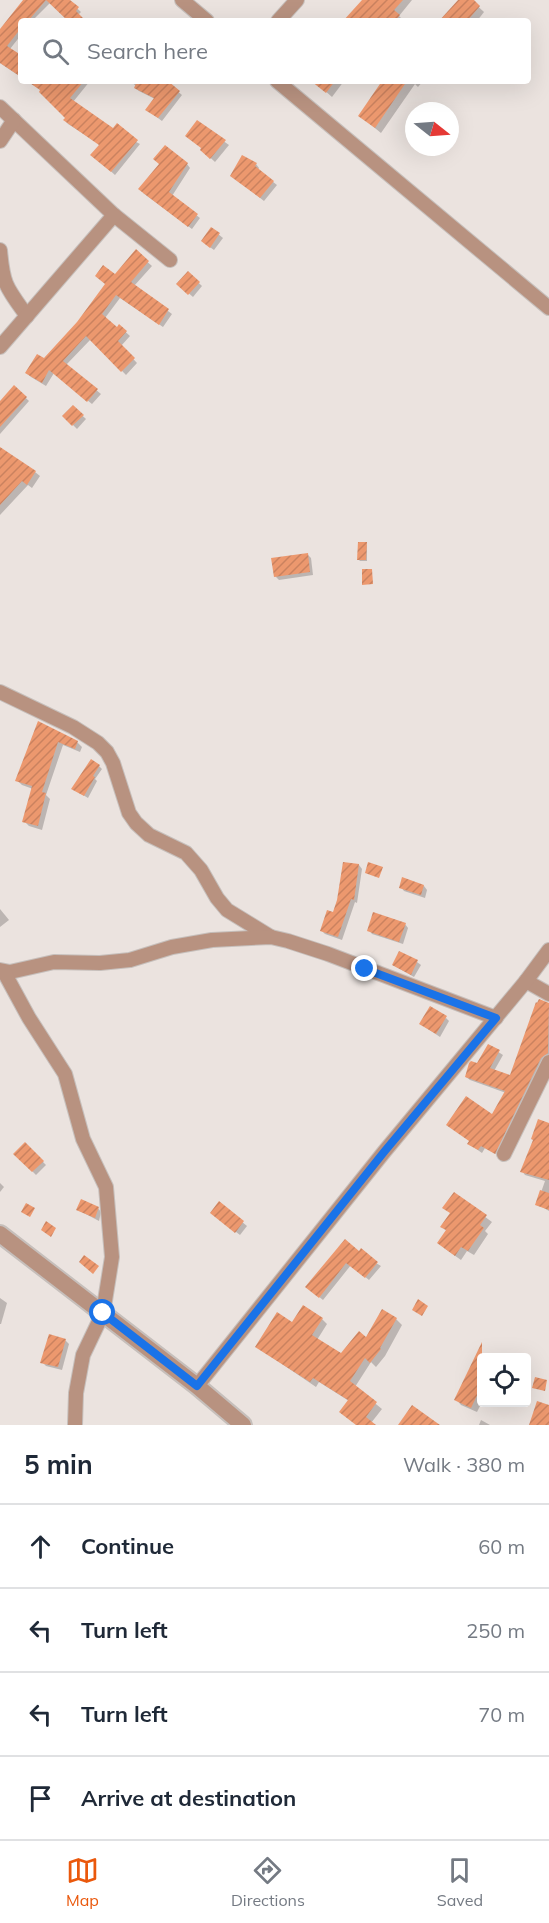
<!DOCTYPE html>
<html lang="en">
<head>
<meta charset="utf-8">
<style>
  :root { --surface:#fff; --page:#f6f6f7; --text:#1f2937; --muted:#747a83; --line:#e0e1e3; --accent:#ea580c }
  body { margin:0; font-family:Mulish,sans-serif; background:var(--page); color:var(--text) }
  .controls { position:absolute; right:18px; bottom:18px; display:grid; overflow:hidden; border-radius:6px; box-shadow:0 6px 24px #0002 }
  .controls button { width:54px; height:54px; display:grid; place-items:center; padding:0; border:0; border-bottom:2px solid var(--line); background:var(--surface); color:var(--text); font:30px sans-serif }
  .compass { position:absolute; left:405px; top:102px; width:54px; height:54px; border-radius:50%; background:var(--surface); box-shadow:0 6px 24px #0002; rotate:107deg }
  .stop { position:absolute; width:18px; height:18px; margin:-14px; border:4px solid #1a73e8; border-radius:50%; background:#fff }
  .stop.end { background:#1a73e8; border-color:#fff; box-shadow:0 2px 6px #0008 }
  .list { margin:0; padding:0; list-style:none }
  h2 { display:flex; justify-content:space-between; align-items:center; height:78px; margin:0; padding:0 24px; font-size:26px }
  h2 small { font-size:20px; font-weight:400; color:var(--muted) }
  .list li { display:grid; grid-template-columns:39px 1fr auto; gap:18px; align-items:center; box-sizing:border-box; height:84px; padding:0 24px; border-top:2px solid var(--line) }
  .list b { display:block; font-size:22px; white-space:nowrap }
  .list em { font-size:20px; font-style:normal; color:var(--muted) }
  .icon { flex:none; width:33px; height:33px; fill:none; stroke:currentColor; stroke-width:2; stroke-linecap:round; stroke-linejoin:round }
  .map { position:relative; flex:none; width:549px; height:1425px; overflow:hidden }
  .search { position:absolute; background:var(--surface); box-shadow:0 6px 24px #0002; left:18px; right:18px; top:18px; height:66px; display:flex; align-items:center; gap:15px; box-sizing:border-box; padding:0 21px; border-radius:6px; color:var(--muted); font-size:22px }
  .sheet { height:414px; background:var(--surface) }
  nav { display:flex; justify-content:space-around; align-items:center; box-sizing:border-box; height:84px; border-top:2px solid var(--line); background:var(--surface); font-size:16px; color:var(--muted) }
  nav a { display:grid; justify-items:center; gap:3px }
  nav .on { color:var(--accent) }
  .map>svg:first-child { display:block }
  .shadow { fill:#0003 }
  .building { fill:url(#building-hatch) }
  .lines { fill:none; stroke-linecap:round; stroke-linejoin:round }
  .minor-casing { stroke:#c6bfbb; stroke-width:16 }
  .tertiary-casing { stroke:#c6bfbb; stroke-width:20 }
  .minor { stroke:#b89280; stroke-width:14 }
  .tertiary { stroke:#b89280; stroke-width:16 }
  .route { stroke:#1a73e8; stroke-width:8 }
</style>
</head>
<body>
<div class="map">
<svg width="549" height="1425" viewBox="0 0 549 1425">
  <defs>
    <pattern id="building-hatch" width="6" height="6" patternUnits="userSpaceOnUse" patternTransform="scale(1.5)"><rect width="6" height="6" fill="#ec986e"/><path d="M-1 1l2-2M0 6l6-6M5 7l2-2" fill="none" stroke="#ca825f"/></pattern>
  </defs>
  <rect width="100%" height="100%" fill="#ebe3df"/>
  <g class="shadow">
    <polygon points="25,0 68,0 81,12 78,15 84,21 69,21 50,3 32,21 21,21 21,35 10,49 21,57 21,77 0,63 0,31"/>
    <polygon points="364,0 412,0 399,16 404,21 345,21"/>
    <polygon points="460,0 471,0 484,12 477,21 441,21"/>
    <polygon points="27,81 90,81 73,102 113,130 140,144 115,175 96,158 101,145 68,124 65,120 67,117 42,91"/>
    <polygon points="130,81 168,83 182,95 162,121 147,110 155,99 139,91 135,88 136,86"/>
    <polygon points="314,81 344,81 332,97"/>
    <polygon points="384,81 423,81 418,87 415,84 381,133 360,116"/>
    <polygon points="198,123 229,145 215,162 202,150"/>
    <polygon points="187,164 190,168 172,196 200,218 192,229 143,193"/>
    <polygon points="256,164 259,168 258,170 277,185 264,201 236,179"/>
    <polygon points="212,229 223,238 214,250 207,245"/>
    <polygon points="136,252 152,266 134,286 172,314 163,327 120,298 105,318 117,329 119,326 130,336 121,346 137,363 126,375 91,339 66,365 101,394 92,404 54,373 46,386 31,377 27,373 44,360 79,323"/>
    <polygon points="188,273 202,286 193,297 178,284"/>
    <polygon points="14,387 29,401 0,434 0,404"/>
    <polygon points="73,407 86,419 77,429 64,416"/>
    <polygon points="0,457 35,472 40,476 32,488 28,485 0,515"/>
    <polygon points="367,544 367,561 360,561 358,559"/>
    <polygon points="307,554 311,558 313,575 279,580 275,576"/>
    <polygon points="39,723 77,742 82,747 80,752 63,745 46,795 50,799 42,830 29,826 24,821 33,789 22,785 17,780"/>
    <polygon points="99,766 102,769 95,779 97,781 88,798 73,789"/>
    <polygon points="359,865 362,869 357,903 355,902 342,940 325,934 322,931 334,914"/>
    <polygon points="403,879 424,886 427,890 425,898 404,891 401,887"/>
    <polygon points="0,909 9,920 0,927"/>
    <polygon points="405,924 408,928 403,944 372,934 369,930"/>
    <polygon points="417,962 421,965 414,977 393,965"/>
    <polygon points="540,1001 549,1005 549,1058 499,1156 485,1148 482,1153 469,1144 493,1116 506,1093 470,1080 466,1077 478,1065 489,1046 503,1055 494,1071 511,1077"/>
    <polygon points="446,1018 449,1021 440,1037 425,1027"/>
    <polygon points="549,1125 549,1211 537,1204 545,1181 525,1175 522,1171"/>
    <polygon points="25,1144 46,1165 36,1175 15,1154"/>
    <polygon points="0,1183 4,1187 0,1192"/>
    <polygon points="454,1194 492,1222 485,1231 488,1234 474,1255 467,1251 461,1260 444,1248 447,1231 442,1227 451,1214"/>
    <polygon points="219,1203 247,1226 240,1235 215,1216"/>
    <polygon points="98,1208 101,1212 99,1221 78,1210"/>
    <polygon points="359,1253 381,1266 369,1280 351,1265 323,1300 307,1287"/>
    <polygon points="0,1298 7,1303 1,1324 0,1324"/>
    <polygon points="322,1319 327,1324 317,1340 341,1355 396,1319 402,1325 385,1356 376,1367 371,1362 355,1387 382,1409 371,1423 374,1425 356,1425 349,1401 319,1382 316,1387 257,1347 292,1324"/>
    <polygon points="65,1340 69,1344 62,1370 46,1366 42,1362"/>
    <polygon points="477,1355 482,1358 482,1402 477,1412 461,1405 456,1399"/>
    <polygon points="481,1420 490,1425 479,1425"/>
  </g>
  <g class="building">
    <polygon points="23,0 70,0 79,7 76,11 86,21 68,21 46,0 28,21 21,21 21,28 7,46 21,55 21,77 0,63 0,29"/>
    <polygon points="362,0 403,0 394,10 400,15 395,21 343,21"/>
    <polygon points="458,0 474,0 480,6 467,21 439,21"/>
    <polygon points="27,81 84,81 70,98 113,128 117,123 138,140 111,172 90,155 99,145 63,120 65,118 39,92 40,90"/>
    <polygon points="137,81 168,81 180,91 158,118 145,110 154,98 134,88"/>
    <polygon points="311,81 335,81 326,93"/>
    <polygon points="382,81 407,81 375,128 358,116"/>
    <polygon points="197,120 226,140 210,159 200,150 201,148 185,136"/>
    <polygon points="165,145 188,163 169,192 198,214 188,227 138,189 159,164 153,159"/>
    <polygon points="242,155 257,163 255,166 274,181 260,198 230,176"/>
    <polygon points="211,227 220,233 210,248 201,241"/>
    <polygon points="136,249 149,261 131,282 169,309 159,325 116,295 102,314 117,327 119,324 127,331 118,341 135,358 121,372 86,336 63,361 98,389 87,402 49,370 42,383 25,373 37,354 44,358 77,322 105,284 95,276 103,265 115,274"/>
    <polygon points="188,271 200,282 188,295 176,284"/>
    <polygon points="14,385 27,397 0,427 0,401"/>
    <polygon points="73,405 84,415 72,426 62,416"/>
    <polygon points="0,447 36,471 27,485 22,481 0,505"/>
    <polygon points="358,542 367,542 366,560 357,560"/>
    <polygon points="308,553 310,572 274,577 271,558"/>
    <polygon points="362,569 372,569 373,584 362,585"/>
    <polygon points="38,721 78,741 75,749 58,742 42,792 46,793 38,826 22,822 32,786 15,781"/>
    <polygon points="91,759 100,765 93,776 95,777 84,796 71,789"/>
    <polygon points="343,862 359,864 354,900 351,899 338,937 320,931 327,910 333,912 337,900"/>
    <polygon points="368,862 383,867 379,878 365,873"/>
    <polygon points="402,877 424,885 421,895 399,888"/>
    <polygon points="373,912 406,923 399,942 367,931"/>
    <polygon points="399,951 418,960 411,975 392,965"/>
    <polygon points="539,999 549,1003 548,1053 541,1058 495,1154 481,1146 478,1150 467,1144 469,1141 446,1125 466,1096 492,1114 505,1091 465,1077 469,1063 471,1061 477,1063 488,1044 500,1050 490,1068 510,1075 536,1002 537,1003"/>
    <polygon points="430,1006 447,1016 436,1034 419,1024"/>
    <polygon points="538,1119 549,1123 549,1180 520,1172 533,1140 531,1139"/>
    <polygon points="25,1142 44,1161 32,1172 13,1154"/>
    <polygon points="540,1190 549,1193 549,1210 535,1205"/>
    <polygon points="454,1192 487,1215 480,1225 484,1228 468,1251 461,1247 455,1256 437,1243 446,1230 440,1227 450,1213 442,1208"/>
    <polygon points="81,1199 99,1207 95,1218 76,1210"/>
    <polygon points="219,1201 244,1221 235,1233 210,1213"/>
    <polygon points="26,1203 35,1208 30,1217 21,1212"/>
    <polygon points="46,1221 56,1228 51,1237 41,1230"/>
    <polygon points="345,1239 359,1251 361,1248 378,1262 365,1278 346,1263 319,1298 305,1287"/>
    <polygon points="84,1255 99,1266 93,1274 79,1262"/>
    <polygon points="418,1299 428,1306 422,1316 412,1310"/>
    <polygon points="303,1305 323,1318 312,1335 341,1353 359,1331 366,1337 382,1309 397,1318 380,1348 381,1349 370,1363 365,1358 350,1381 377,1402 366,1417 376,1425 356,1425 339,1412 348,1400 313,1378 310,1382 255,1347 277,1312 292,1322"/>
    <polygon points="49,1334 66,1339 58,1367 40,1363"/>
    <polygon points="482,1342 482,1385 471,1408 454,1400"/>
    <polygon points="535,1377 547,1380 545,1391 532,1388"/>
    <polygon points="537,1401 549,1405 549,1425 529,1425"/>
    <polygon points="412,1405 440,1425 398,1425"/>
  </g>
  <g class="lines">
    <defs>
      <g id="minor">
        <polyline points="182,0 207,21"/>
        <polyline points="278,21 297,0"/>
        <polyline points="277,81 549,308"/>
        <polyline points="0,107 114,215 170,260"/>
        <polyline points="0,141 14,120"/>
        <path d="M0,250c3,36 7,38 27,66"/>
        <polyline points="0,347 114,215"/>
        <polyline points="0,692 73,727 98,743 107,752 113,763 129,813 136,823 149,835 186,853 201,870 217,898 227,910 271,937"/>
        <polyline points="0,970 10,972 54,962 100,963 130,960 172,947 212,940 271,937 288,941 328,954 496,1018"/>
        <polyline points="4,972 29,1018 65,1074 83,1139 106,1187 112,1257 103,1313 83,1355 76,1393 75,1425"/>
        <polyline points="526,981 549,994"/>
        <polyline points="504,1154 549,1062"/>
        <polyline points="197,1386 384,1152 526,981 549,950"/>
      </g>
      <polyline id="tertiary" points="0,1234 197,1386 243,1425"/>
    </defs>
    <use href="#minor" class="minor-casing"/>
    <use href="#tertiary" class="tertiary-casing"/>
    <use href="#minor" class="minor"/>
    <use href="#tertiary" class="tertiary"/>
  </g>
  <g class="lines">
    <polyline class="route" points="103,1313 197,1386 384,1152 496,1018 365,969"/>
  </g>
</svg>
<div class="controls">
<button><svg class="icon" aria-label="locate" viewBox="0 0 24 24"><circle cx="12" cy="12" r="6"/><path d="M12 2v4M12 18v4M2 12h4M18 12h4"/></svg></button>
</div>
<svg class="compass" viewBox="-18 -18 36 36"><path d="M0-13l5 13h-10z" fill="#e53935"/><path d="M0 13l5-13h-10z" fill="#747a83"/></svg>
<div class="stop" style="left:103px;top:1313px"></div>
<div class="stop end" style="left:365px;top:969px"></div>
<div class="search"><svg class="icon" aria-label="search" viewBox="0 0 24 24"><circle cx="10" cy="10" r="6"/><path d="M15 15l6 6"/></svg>Search here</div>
</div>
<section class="sheet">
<h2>5 min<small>Walk · 380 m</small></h2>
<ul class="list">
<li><svg class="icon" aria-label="ahead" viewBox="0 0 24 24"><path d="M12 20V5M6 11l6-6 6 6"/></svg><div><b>Continue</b></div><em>60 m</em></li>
<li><svg class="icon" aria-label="left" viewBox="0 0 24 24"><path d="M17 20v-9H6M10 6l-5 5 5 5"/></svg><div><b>Turn left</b></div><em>250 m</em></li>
<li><svg class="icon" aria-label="left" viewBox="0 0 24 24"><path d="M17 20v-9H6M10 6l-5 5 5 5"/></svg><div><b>Turn left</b></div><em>70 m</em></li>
<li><svg class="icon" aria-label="arrive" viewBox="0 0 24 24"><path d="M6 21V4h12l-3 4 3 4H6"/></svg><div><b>Arrive at destination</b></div></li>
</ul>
</section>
<nav>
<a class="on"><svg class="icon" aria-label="map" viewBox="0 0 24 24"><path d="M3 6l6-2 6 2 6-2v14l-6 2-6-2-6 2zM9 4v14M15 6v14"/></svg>Map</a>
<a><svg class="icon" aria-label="directions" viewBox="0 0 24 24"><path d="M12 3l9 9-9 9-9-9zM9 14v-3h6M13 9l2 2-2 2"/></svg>Directions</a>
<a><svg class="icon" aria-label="saved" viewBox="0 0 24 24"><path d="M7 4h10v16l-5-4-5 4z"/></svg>Saved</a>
</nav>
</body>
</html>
